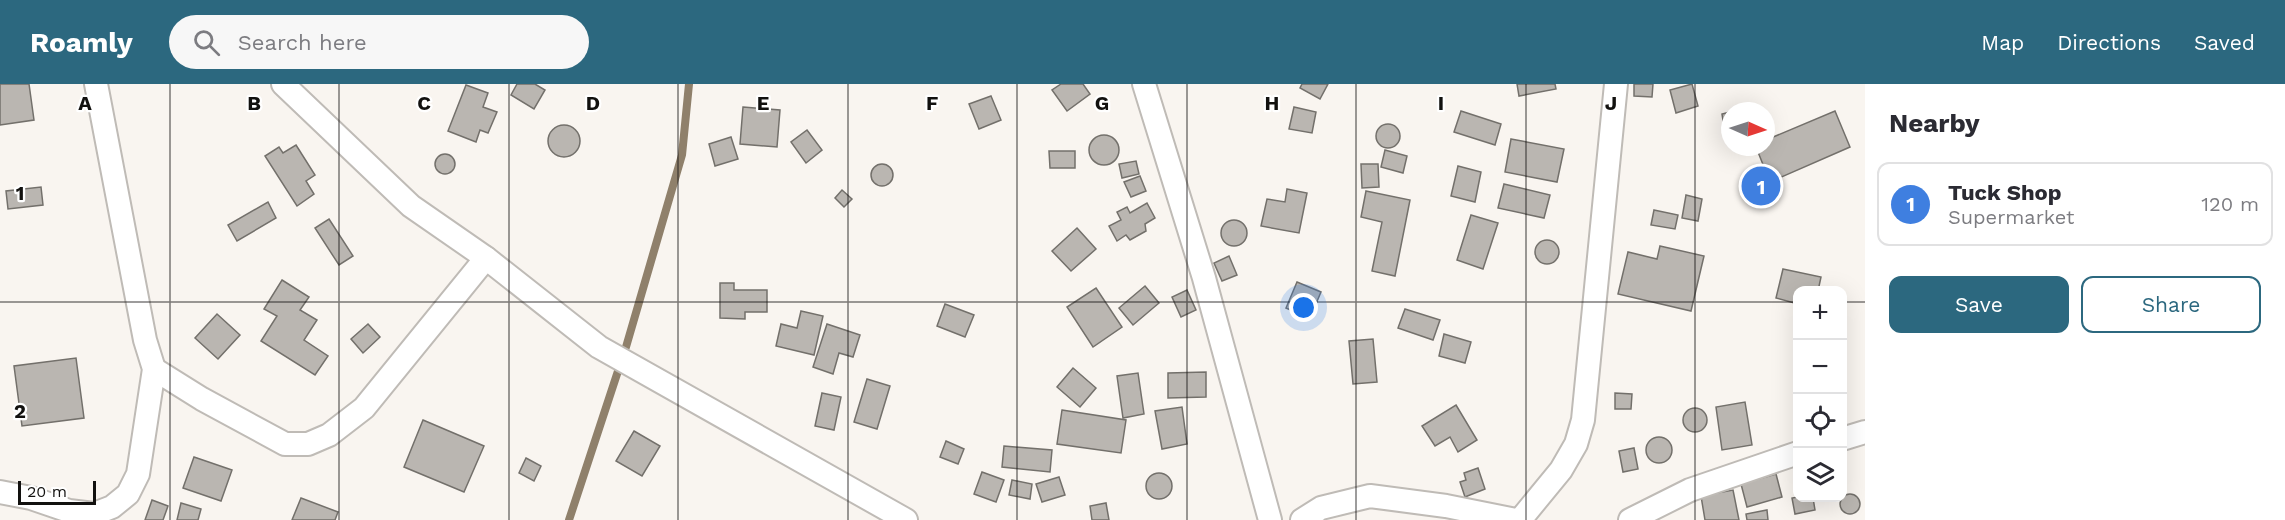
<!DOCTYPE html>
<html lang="en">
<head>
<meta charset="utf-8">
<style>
  :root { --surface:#fff; --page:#f7f7f7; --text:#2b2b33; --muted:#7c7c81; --line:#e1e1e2; --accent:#2c687f }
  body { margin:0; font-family:"Work Sans",sans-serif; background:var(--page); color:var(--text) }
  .controls { position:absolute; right:18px; bottom:18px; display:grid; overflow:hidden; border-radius:12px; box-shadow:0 6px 24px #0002 }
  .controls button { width:54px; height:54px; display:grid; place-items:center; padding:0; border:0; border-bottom:2px solid var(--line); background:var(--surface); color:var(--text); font:30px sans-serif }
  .compass { position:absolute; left:1721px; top:18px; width:54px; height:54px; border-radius:50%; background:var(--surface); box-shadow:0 6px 24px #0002; rotate:93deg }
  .scale { position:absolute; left:18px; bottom:15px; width:78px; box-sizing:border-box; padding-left:6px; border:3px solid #12110f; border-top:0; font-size:16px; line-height:21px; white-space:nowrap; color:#12110f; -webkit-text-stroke:4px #fff; paint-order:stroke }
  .you { position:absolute; left:1304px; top:224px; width:21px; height:21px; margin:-15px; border:4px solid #fff; border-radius:50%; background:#1a73e8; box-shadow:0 0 0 9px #1a73e833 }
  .badge { display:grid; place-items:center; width:39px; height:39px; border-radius:50%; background:var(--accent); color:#fff; font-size:20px; font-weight:700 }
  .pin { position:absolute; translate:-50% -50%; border:3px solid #fff; box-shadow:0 2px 6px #0006 }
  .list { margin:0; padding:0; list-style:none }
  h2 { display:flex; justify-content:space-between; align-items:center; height:78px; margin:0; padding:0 24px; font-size:26px }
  h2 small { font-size:20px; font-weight:400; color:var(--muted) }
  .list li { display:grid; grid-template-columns:39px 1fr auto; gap:18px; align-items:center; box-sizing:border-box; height:84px; margin:0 12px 12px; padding:0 12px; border:2px solid var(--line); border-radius:12px }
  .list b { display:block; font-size:22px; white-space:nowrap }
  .list p { margin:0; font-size:20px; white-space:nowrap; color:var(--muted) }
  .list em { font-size:20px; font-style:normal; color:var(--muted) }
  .actions { display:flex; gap:12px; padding:18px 24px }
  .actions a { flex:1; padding:14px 0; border:2px solid var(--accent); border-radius:12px; text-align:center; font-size:21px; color:var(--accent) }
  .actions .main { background:var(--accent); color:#fff }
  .icon { flex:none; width:33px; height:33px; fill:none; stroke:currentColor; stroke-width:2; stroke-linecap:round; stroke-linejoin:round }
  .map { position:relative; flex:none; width:1865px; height:436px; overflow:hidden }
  header { display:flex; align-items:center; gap:36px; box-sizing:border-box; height:84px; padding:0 30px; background:var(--accent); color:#fff }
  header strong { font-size:28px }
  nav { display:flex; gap:33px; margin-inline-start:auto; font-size:21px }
  .search { width:420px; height:54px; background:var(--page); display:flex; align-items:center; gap:15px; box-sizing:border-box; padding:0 21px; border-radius:33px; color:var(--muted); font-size:22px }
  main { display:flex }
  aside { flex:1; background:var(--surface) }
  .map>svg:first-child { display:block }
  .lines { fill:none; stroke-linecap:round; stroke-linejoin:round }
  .stream { stroke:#8f806b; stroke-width:8 }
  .building { fill:#bab6b1; stroke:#73706b; stroke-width:1.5 }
  .street-casing { stroke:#bfbbb6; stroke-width:26 }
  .street { stroke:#fff; stroke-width:22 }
  .grid { fill:none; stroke:#12110f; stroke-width:1.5; stroke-opacity:0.55 }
  .grid-label { font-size:20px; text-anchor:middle; font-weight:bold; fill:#12110f; stroke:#fff; stroke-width:4.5; stroke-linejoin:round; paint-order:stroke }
</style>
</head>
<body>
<header>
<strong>Roamly</strong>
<div class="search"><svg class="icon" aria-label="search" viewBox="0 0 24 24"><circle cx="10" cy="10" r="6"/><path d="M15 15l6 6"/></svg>Search here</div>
<nav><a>Map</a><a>Directions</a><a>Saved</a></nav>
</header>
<main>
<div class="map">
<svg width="1865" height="436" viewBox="0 0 1865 436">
  <rect width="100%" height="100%" fill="#f9f5f0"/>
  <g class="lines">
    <g class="stream">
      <polyline points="626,263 682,71 689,0"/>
      <polyline points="569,436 618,287"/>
    </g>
  </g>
  <g class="building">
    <polygon points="0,0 29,0 34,36 0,41"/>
    <polygon points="517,0 535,0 545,6 534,25 511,11"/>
    <polygon points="1061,0 1083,0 1090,10 1067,27 1052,6"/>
    <polygon points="1302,0 1328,0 1320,15 1300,4"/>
    <polygon points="1517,0 1555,0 1556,5 1519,12"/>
    <polygon points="1634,0 1653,0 1652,13 1634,12"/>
    <polygon points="1692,0 1698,22 1676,29 1670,6"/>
    <polygon points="466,1 488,9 483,23 497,28 488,49 480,46 476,58 448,47"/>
    <polygon points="991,12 1001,36 979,45 969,20"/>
    <polygon points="743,23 780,26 777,63 740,60"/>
    <polygon points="1294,23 1316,28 1312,49 1289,45"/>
    <polygon points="1461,27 1501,40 1495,61 1454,48"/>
    <polygon points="1835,27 1850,63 1770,98 1756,63 1766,63 1766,56"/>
    <polygon points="1730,28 1730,48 1725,49 1722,30"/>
    <circle cx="1388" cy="52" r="12"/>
    <circle cx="564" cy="57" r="16"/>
    <polygon points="807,46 822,66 806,79 791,58"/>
    <circle cx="1104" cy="66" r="15"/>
    <polygon points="731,53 738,75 715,82 709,60"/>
    <polygon points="1511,55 1564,65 1557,98 1505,88"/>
    <polygon points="296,61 315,91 306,97 314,110 297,122 265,72 279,63 283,69"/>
    <polygon points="1385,66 1407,72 1403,89 1381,83"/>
    <polygon points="1049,67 1075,67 1075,84 1050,84"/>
    <circle cx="445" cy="80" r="10"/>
    <polygon points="1136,77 1139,90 1122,94 1119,80"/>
    <polygon points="1361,80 1378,80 1379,103 1362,104"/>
    <circle cx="882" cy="91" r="11"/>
    <polygon points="1458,82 1481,88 1475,118 1451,112"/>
    <polygon points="1140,92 1146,107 1131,113 1124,98"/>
    <polygon points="1504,100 1550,111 1544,134 1498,124"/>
    <polygon points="41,103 43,121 8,125 6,107"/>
    <polygon points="1287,105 1307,109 1299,149 1261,142 1267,115 1285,118"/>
    <polygon points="842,106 852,115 844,123 835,114"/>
    <polygon points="1366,107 1410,116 1395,192 1372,187 1382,138 1361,133"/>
    <polygon points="1686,111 1702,115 1698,137 1682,134"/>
    <polygon points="268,118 276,134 237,157 228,141"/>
    <polygon points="1147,119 1155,134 1145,140 1146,147 1130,156 1126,151 1117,157 1109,142 1121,136 1117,128 1127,123 1130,129"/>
    <polygon points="1654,126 1678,131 1675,145 1651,141"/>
    <polygon points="1471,131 1498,139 1483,185 1457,176"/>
    <polygon points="329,135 353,172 339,181 315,144"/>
    <circle cx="1234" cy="149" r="13"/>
    <polygon points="1077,144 1096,165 1071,187 1052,167"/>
    <circle cx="1547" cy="168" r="12"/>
    <polygon points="1660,162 1704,172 1691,227 1618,210 1628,168 1657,175"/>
    <polygon points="1229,172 1237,191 1222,197 1214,179"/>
    <polygon points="1783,185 1821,193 1818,207 1798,207 1798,220 1776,214"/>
    <polygon points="282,196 309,213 300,226 317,236 304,256 328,272 315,291 261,257 277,232 264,225"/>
    <polygon points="1297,198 1321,208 1310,234 1286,224"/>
    <polygon points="720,199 734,199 734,206 767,206 767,228 745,228 745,235 720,234"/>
    <polygon points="1145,202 1159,219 1133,241 1119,224"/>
    <polygon points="1096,204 1122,243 1093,263 1067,223"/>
    <polygon points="1187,206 1196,226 1181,233 1172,213"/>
    <polygon points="945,220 974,231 965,253 937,242"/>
    <polygon points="1405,225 1440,236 1433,256 1398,244"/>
    <polygon points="801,227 823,232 814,271 776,262 781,240 797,244"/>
    <polygon points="217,230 240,251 218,275 195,254"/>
    <polygon points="368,240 380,253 363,269 351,255"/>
    <polygon points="827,240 860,251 853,273 839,269 833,290 813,283"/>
    <polygon points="1444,250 1471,258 1465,279 1439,272"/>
    <polygon points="1373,255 1377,298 1353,300 1349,257"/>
    <polygon points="76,274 84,334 22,342 14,282"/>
    <polygon points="1073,284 1096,304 1080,323 1057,303"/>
    <polygon points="1206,288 1206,313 1168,314 1168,289"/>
    <polygon points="1138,289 1144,330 1123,334 1117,292"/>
    <polygon points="867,295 890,302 877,345 854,338"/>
    <polygon points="822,309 841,313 834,346 815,342"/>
    <polygon points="1615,309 1632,310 1631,325 1615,325"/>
    <polygon points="1745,318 1752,361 1722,366 1716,323"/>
    <polygon points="1456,321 1477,356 1458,368 1450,353 1435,362 1422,342"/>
    <polygon points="1182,323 1187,360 1162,365 1155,327"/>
    <circle cx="1695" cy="336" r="12"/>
    <polygon points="1062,326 1126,336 1121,369 1057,360"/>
    <polygon points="423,336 484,362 464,408 404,383"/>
    <polygon points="634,347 660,362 642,392 616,377"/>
    <circle cx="1659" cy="366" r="13"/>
    <polygon points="946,357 964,365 958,380 940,373"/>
    <polygon points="1004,362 1052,366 1050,388 1002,383"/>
    <polygon points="1634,364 1638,385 1623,388 1619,367"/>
    <polygon points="194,373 232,386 221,417 183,404"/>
    <polygon points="526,374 541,382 534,397 519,389"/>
    <polygon points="1478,384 1485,405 1465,413 1460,398 1466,396 1464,389"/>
    <polygon points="982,388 1004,396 996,418 974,410"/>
    <circle cx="1159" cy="402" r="13"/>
    <polygon points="1776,390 1782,413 1747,423 1741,400"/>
    <polygon points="1059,393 1065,411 1042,418 1036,400"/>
    <polygon points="1012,396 1032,400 1030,415 1009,411"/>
    <polygon points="1733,406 1739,436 1705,436 1701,412"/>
    <circle cx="1850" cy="420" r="10"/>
    <polygon points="1798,413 1813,414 1815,426 1795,430 1792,414"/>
    <polygon points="301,414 338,428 335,436 292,436"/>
    <polygon points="152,416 168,422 163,436 145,436"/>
    <polygon points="181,419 201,425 198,436 177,436"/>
    <polygon points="1106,419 1109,436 1092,436 1090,422"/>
    <polygon points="1767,426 1768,436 1747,436 1746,430"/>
  </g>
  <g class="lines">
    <defs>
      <g id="street">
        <polyline points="283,0 411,122 486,174 599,263 906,436"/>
        <polyline points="1144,0 1204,194 1270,436"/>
        <polyline points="154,285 202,315 285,360 308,360 329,351 364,324 486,174"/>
        <polyline points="1842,355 1865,348"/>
        <polyline points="0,408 31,414 69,427 94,430 112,423 128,410 138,390 154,285 145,256 96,0"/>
        <polyline points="1302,436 1321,424 1370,412 1446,422 1516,436"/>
        <polyline points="1520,436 1561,386 1576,360 1583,336 1616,0"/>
        <polyline points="1630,436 1690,406 1798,369"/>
      </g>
    </defs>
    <use href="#street" class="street-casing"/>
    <use href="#street" class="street"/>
  </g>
  <path class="grid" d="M170,0v436M339,0v436M509,0v436M678,0v436M848,0v436M1017,0v436M1187,0v436M1356,0v436M1526,0v436M1695,0v436M0,218h1798M1842,218h23"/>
  <g class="grid-label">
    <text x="85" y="26">A</text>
    <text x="254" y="26">B</text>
    <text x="424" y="26">C</text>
    <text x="593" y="26">D</text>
    <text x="763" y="26">E</text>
    <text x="932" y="26">F</text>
    <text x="1102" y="26">G</text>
    <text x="1272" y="26">H</text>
    <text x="1441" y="26">I</text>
    <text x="1611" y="26">J</text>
    <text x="20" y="116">1</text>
    <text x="20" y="334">2</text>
  </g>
</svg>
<div class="controls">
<button>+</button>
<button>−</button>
<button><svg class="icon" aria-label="locate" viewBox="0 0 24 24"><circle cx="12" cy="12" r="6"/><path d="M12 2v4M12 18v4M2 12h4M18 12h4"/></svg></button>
<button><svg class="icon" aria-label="layers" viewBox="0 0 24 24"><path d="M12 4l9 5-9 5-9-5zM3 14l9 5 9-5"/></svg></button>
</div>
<svg class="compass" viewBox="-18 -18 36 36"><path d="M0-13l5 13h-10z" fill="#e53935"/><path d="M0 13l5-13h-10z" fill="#7c7c81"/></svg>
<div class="scale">20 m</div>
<div class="you"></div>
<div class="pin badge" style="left:1761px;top:102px;background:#3f7fe0">1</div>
</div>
<aside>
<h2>Nearby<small></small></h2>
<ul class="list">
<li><span class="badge" style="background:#3f7fe0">1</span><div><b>Tuck Shop</b><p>Supermarket</p></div><em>120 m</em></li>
</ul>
<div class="actions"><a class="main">Save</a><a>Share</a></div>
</aside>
</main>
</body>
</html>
